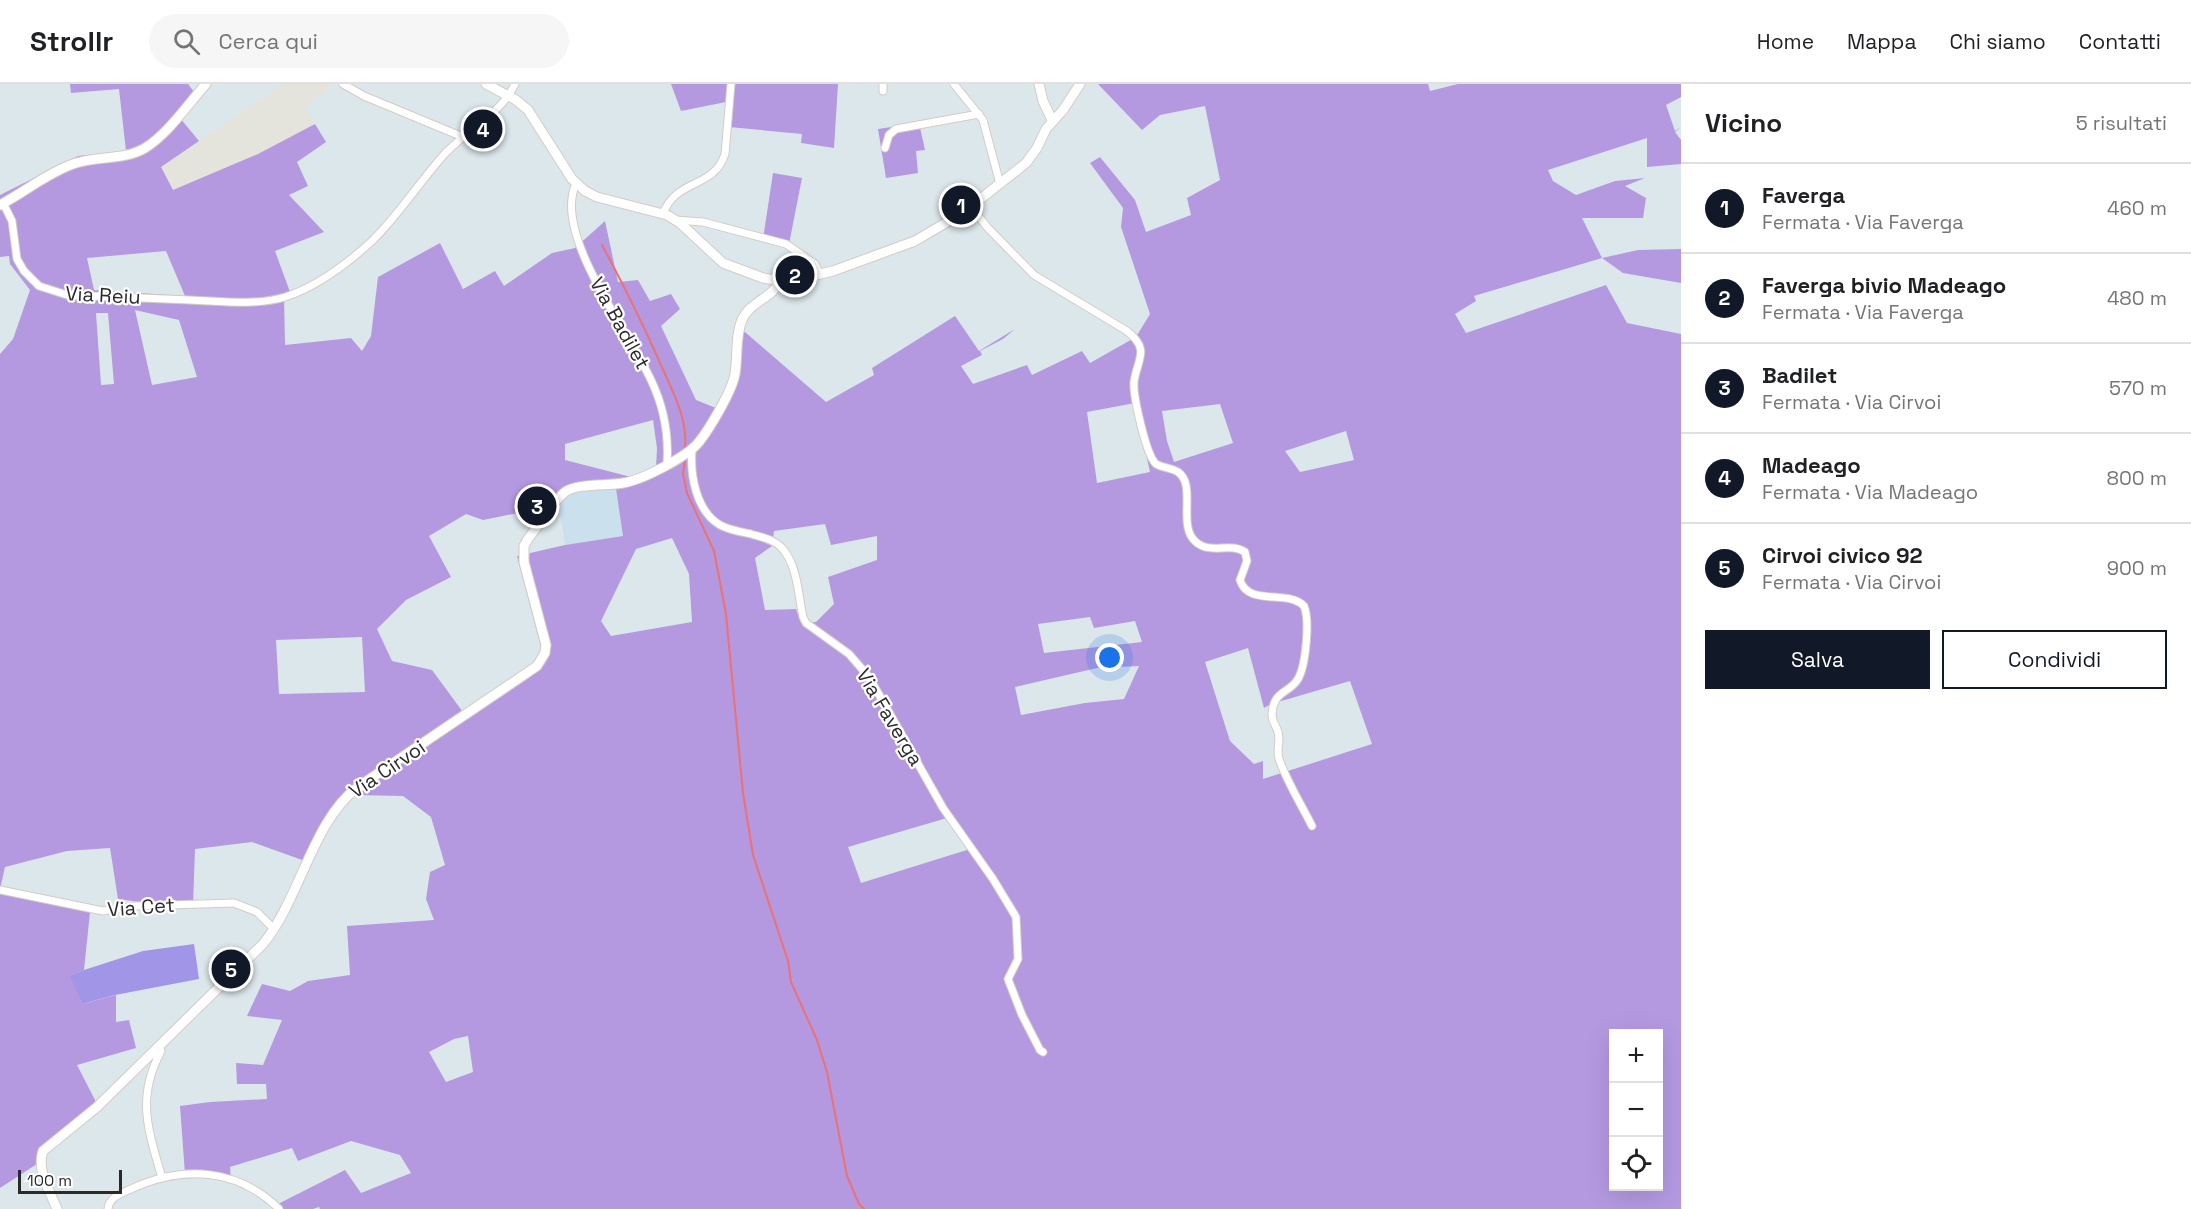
<!DOCTYPE html>
<html lang="it">
<head>
<meta charset="utf-8">
<style>
  :root { --surface:#fff; --page:#f6f6f6; --text:#202124; --muted:#757577; --line:#e0e0e0; --accent:#111827 }
  body { margin:0; font-family:"Space Grotesk",sans-serif; background:var(--page); color:var(--text) }
  .controls { position:absolute; right:18px; bottom:18px; display:grid; overflow:hidden; border-radius:0px; box-shadow:0 6px 24px #0002 }
  .controls button { width:54px; height:54px; display:grid; place-items:center; padding:0; border:0; border-bottom:2px solid var(--line); background:var(--surface); color:var(--text); font:30px sans-serif }
  .scale { position:absolute; left:18px; bottom:15px; width:104px; box-sizing:border-box; padding-left:6px; border:3px solid #2a2a2a; border-top:0; font-size:16px; line-height:21px; white-space:nowrap; color:#2a2a2a; -webkit-text-stroke:4px #fff; paint-order:stroke }
  .you { position:absolute; left:1110px; top:574px; width:21px; height:21px; margin:-15px; border:4px solid #fff; border-radius:50%; background:#1a73e8; box-shadow:0 0 0 9px #1a73e833 }
  .badge { display:grid; place-items:center; width:39px; height:39px; border-radius:50%; background:var(--accent); color:#fff; font-size:20px; font-weight:700 }
  .pin { position:absolute; translate:-50% -50%; border:3px solid #fff; box-shadow:0 2px 6px #0006 }
  .list { margin:0; padding:0; list-style:none }
  h2 { display:flex; justify-content:space-between; align-items:center; height:78px; margin:0; padding:0 24px; font-size:26px }
  h2 small { font-size:20px; font-weight:400; color:var(--muted) }
  .list li { display:grid; grid-template-columns:39px 1fr auto; gap:18px; align-items:center; box-sizing:border-box; height:90px; padding:0 24px; border-top:2px solid var(--line) }
  .list b { display:block; font-size:22px; white-space:nowrap }
  .list p { margin:0; font-size:20px; white-space:nowrap; color:var(--muted) }
  .list em { font-size:20px; font-style:normal; color:var(--muted) }
  .actions { display:flex; gap:12px; padding:18px 24px }
  .actions a { flex:1; padding:14px 0; border:2px solid var(--accent); border-radius:0px; text-align:center; font-size:21px; color:var(--accent) }
  .actions .main { background:var(--accent); color:#fff }
  .icon { flex:none; width:33px; height:33px; fill:none; stroke:currentColor; stroke-width:2; stroke-linecap:round; stroke-linejoin:round }
  .map { position:relative; flex:none; width:1681px; height:1125px; overflow:hidden }
  header { display:flex; align-items:center; gap:36px; box-sizing:border-box; height:84px; padding:0 30px; background:var(--surface); border-bottom:2px solid var(--line) }
  header strong { font-size:28px }
  nav { display:flex; gap:33px; margin-inline-start:auto; font-size:21px }
  .search { width:420px; height:54px; background:var(--page); display:flex; align-items:center; gap:15px; box-sizing:border-box; padding:0 21px; border-radius:33px; color:var(--muted); font-size:22px }
  main { display:flex }
  aside { flex:1; background:var(--surface) }
  .map>svg:first-child { display:block }
  .industrial { fill:#e4e4dc }
  .education { fill:#cbe0ed }
  .green { fill:#b499e1; fill-rule:evenodd }
  .pitch { fill:#a195e8 }
  .lines { fill:none; stroke-linecap:round; stroke-linejoin:round }
  .stream { stroke:#eb7173; stroke-width:2 }
  .street-casing { stroke:#d3ccc4; stroke-width:9 }
  .secondary-casing { stroke:#d3ccc4; stroke-width:11 }
  .street { stroke:#fff; stroke-width:7 }
  .secondary { stroke:#fff; stroke-width:9 }
  .labels { text-anchor:middle; stroke-width:4.5; stroke-linejoin:round; paint-order:stroke }
  .street-label { font-size:20px; fill:#2a2a2a; stroke:#fff }
</style>
</head>
<body>
<header>
<strong>Strollr</strong>
<div class="search"><svg class="icon" aria-label="search" viewBox="0 0 24 24"><circle cx="10" cy="10" r="6"/><path d="M15 15l6 6"/></svg>Cerca qui</div>
<nav><a>Home</a><a>Mappa</a><a>Chi siamo</a><a>Contatti</a></nav>
</header>
<main>
<div class="map">
<svg width="1681" height="1125" viewBox="0 0 1681 1125">
  <rect width="100%" height="100%" fill="#dce7eb"/>
  <polygon class="industrial" points="283,0 333,0 305,25 315,40 258,70 173,106 161,83"/>
  <polygon class="education" points="615,398 623,452 565,461 561,433 546,434 543,424 564,402"/>
  <g class="green">
    <path d="M70,0h118l10,13 -18,21 19,23 -38,26 12,23 85,-36 57,-30 11,18 -29,20 11,24 -19,9 35,37 -49,19 15,41 -6,4 1,49 66,-7 11,13 9,-15 7,-59 62,-34 23,46 32,-18 9,15 48,-33 23,-5 30,-27 13,61 20,-2 12,21 21,-7 9,15 -19,17 35,74 20,8 14,-23 8,-59 88,76 48,-27 -2,-7 83,-52 24,35 36,-22 -12,10 -23,12 2,4 -21,11 12,18 54,-19 5,10 50,-24 8,12 46,-26 14,-23 -29,-87 2,-19 -33,-45 10,-6 35,43 11,32 45,-17 -4,-17 33,-18 -15,-74 -45,9 -18,15 -44,-46h330l2,7 28,-7h223v13l-15,8 9,26 6,-4 -6,5 6,8v24l-34,3v-29l-99,32 5,11 23,14 39,-14 30,-3 -20,8 21,12 -3,20h-61l20,40 36,-8 43,-1v34l-58,-10 -21,-15 -128,38 2,5 -21,13 11,19 140,-48 21,38 54,11v875h-1361l-1,-2 -6,2h-32l-3,-5 67,-34 16,23 50,-20 -11,-18 -49,-14 -53,20 -6,-13 -62,19 1,14 -46,-7 -5,-68 30,-4 57,-3 -1,-15h-29l-1,-21 27,2 19,-45 -35,-4 15,-32 28,7 18,-10 42,-6 -3,-49 87,-6 -8,-21 4,-27 15,-7 -14,-48 -28,-21 -48,-1 -29,22 -21,44 -53,-19 -57,7 -2,56 -24,1 -51,-7 -8,-51 -43,3 -62,16 -5,22v-535l13,-15 17,-49 -20,-26 -1,-8 -9,1v-62l78,-39 48,-5 -7,-62 -48,4zM166,167l19,45 -91,-6 -7,-32zM135,226l44,10 18,57 -45,8zM96,229h12l6,71 -13,1zM1135,319l15,69 -53,11 -10,-71zM1220,320l13,39 -59,19 -7,-21 -5,-30zM653,336l4,28 -1,20 -21,10 -70,-18v-16zM1346,347l8,29 -54,12 -15,-21zM615,398l8,54 -58,9 -48,11 28,106 -16,16 -61,41 -36,-49 -40,-9 -15,-32 29,-29 45,-23 -22,-41 37,-22 17,6 60,-12 21,-22zM825,440l6,21 46,-9v24l-49,17 6,27 -18,18 -15,1 -5,-14 -31,1 -10,-52 17,-12 2,-15zM672,454l17,36 3,48 -81,14 -10,-15 35,-72zM1090,533l4,11 41,-7 7,21 -98,11 -6,-29zM362,553l3,55 -86,2 -3,-54zM1248,564l16,60 7,-4 79,-23 22,63 -109,35v-18l-9,3 -24,-23 -25,-79zM1139,582l-15,33 -39,4 -64,12 -6,-28 82,-19zM947,734l23,31 -109,34 -13,-36zM1614,950h44v152h-44zM468,952l5,36 -27,10 -17,-30 25,-13z"/>
    <polygon points="671,0 838,0 834,64 801,59 802,50 729,43 731,17 681,27"/>
    <polygon points="919,39 925,66 916,67 918,89 886,94 878,45"/>
    <polygon points="773,89 802,94 789,160 763,155"/>
    <polygon points="0,809 90,828 84,886 71,892 82,920 116,911 116,938 129,936 136,964 77,981 95,1016 97,1028 51,1062 40,1078 0,1104"/>
  </g>
  <polygon class="pitch" points="194,860 199,895 115,911 82,920 70,892 84,886 143,867"/>
  <g class="lines">
    <g class="stream">
      <path d="M602,161c21,39 41,79 59,120 12,27 27,54 24,84"/>
      <polyline points="685,374 683,390 687,409 714,467 726,530 743,709 753,771 788,877 791,898 817,956 827,988 847,1092 859,1120 864,1125"/>
    </g>
    <defs>
      <g id="street">
        <polyline points="343,0 364,12 463,53"/>
        <polyline points="954,0 983,36 1000,100"/>
        <polyline points="883,7 883,0"/>
        <polyline points="885,64 889,51 896,45 979,30"/>
        <path d="M576,100c-24,49 54,150 75,196 13,27 18,54 16,84"/>
        <path d="M3,119l9,18 5,38 7,12 15,15 28,9c41,2 82,3 123,5 30,1 65,6 95,-3 31,-10 63,-34 87,-56 26,-25 46,-57 70,-84 22,-26 58,-41 73,-73"/>
        <path d="M971,123l17,21 46,47 93,56c24,19 10,28 7,51 -1,14 12,73 22,82 7,4 16,4 22,8 18,12 1,50 15,67 15,18 36,2 52,13l2,9 -7,19c8,27 48,9 64,26 6,14 2,59 -6,73 -9,15 -25,11 -26,36 0,7 4,10 6,17 3,8 -2,18 1,27 8,23 22,45 33,67"/>
        <path d="M663,130c13,-36 51,-25 62,-60l6,-70"/>
        <polyline points="675,136 703,138 786,160 815,180 820,190"/>
        <path d="M692,366c-2,25 4,61 28,75 9,5 21,7 31,9 10,3 22,5 30,13 17,18 17,48 22,70l3,6 43,31 20,23 74,131 50,71 23,38 2,42 -10,20 14,36 18,35 3,2"/>
        <polyline points="0,806 103,827 136,822 234,819 257,828 274,845"/>
        <path d="M159,963l2,4c-25,47 -13,78 1,127"/>
        <path d="M108,1125c1,-12 14,-16 23,-20 52,-24 107,-21 148,20"/>
      </g>
      <g id="secondary">
        <polyline points="486,0 516,16 528,26 572,95 585,107 597,113 667,131 680,139 723,179 763,194 787,198 833,187 915,157 964,128 1026,79 1037,64 1046,45 1063,26 1080,0"/>
        <polyline points="1039,0 1043,17 1052,36"/>
        <path d="M0,121c25,-13 47,-32 73,-41 23,-9 51,-3 72,-16 23,-14 43,-44 61,-64"/>
        <path d="M57,1125c-7,-18 -21,-39 -14,-58l54,-44 166,-163c37,-45 50,-124 95,-157l179,-121 8,-13 1,-8 -22,-83v-16l4,-7c11,-14 24,-37 37,-47 12,-9 43,-6 58,-9 19,-3 64,-26 76,-41 11,-14 33,-51 36,-68 3,-17 0,-38 7,-54 7,-18 31,-22 37,-38"/>
      </g>
    </defs>
    <use href="#street" class="street-casing"/>
    <use href="#secondary" class="secondary-casing"/>
    <use href="#street" class="street"/>
    <use href="#secondary" class="secondary"/>
  </g>
  <g class="labels">
    <g class="street-label">
      <text transform="translate(103 211) rotate(3)" y="7">Via Reiu</text>
      <text transform="translate(620 239) rotate(61)" y="7">Via Badilet</text>
      <text transform="translate(890 633) rotate(59)" y="7">Via Faverga</text>
      <text transform="translate(387 685) rotate(-34)" y="7">Via Cirvoi</text>
      <text transform="translate(141 823) rotate(-4)" y="7">Via Cet</text>
    </g>
  </g>
</svg>
<div class="controls">
<button>+</button>
<button>−</button>
<button><svg class="icon" aria-label="locate" viewBox="0 0 24 24"><circle cx="12" cy="12" r="6"/><path d="M12 2v4M12 18v4M2 12h4M18 12h4"/></svg></button>
</div>
<div class="scale">100 m</div>
<div class="you"></div>
<div class="pin badge" style="left:961px;top:121px">1</div>
<div class="pin badge" style="left:795px;top:191px">2</div>
<div class="pin badge" style="left:537px;top:422px">3</div>
<div class="pin badge" style="left:483px;top:45px">4</div>
<div class="pin badge" style="left:231px;top:885px">5</div>
</div>
<aside>
<h2>Vicino<small>5 risultati</small></h2>
<ul class="list">
<li><span class="badge">1</span><div><b>Faverga</b><p>Fermata · Via Faverga</p></div><em>460 m</em></li>
<li><span class="badge">2</span><div><b>Faverga bivio Madeago</b><p>Fermata · Via Faverga</p></div><em>480 m</em></li>
<li><span class="badge">3</span><div><b>Badilet</b><p>Fermata · Via Cirvoi</p></div><em>570 m</em></li>
<li><span class="badge">4</span><div><b>Madeago</b><p>Fermata · Via Madeago</p></div><em>800 m</em></li>
<li><span class="badge">5</span><div><b>Cirvoi civico 92</b><p>Fermata · Via Cirvoi</p></div><em>900 m</em></li>
</ul>
<div class="actions"><a class="main">Salva</a><a>Condividi</a></div>
</aside>
</main>
</body>
</html>
